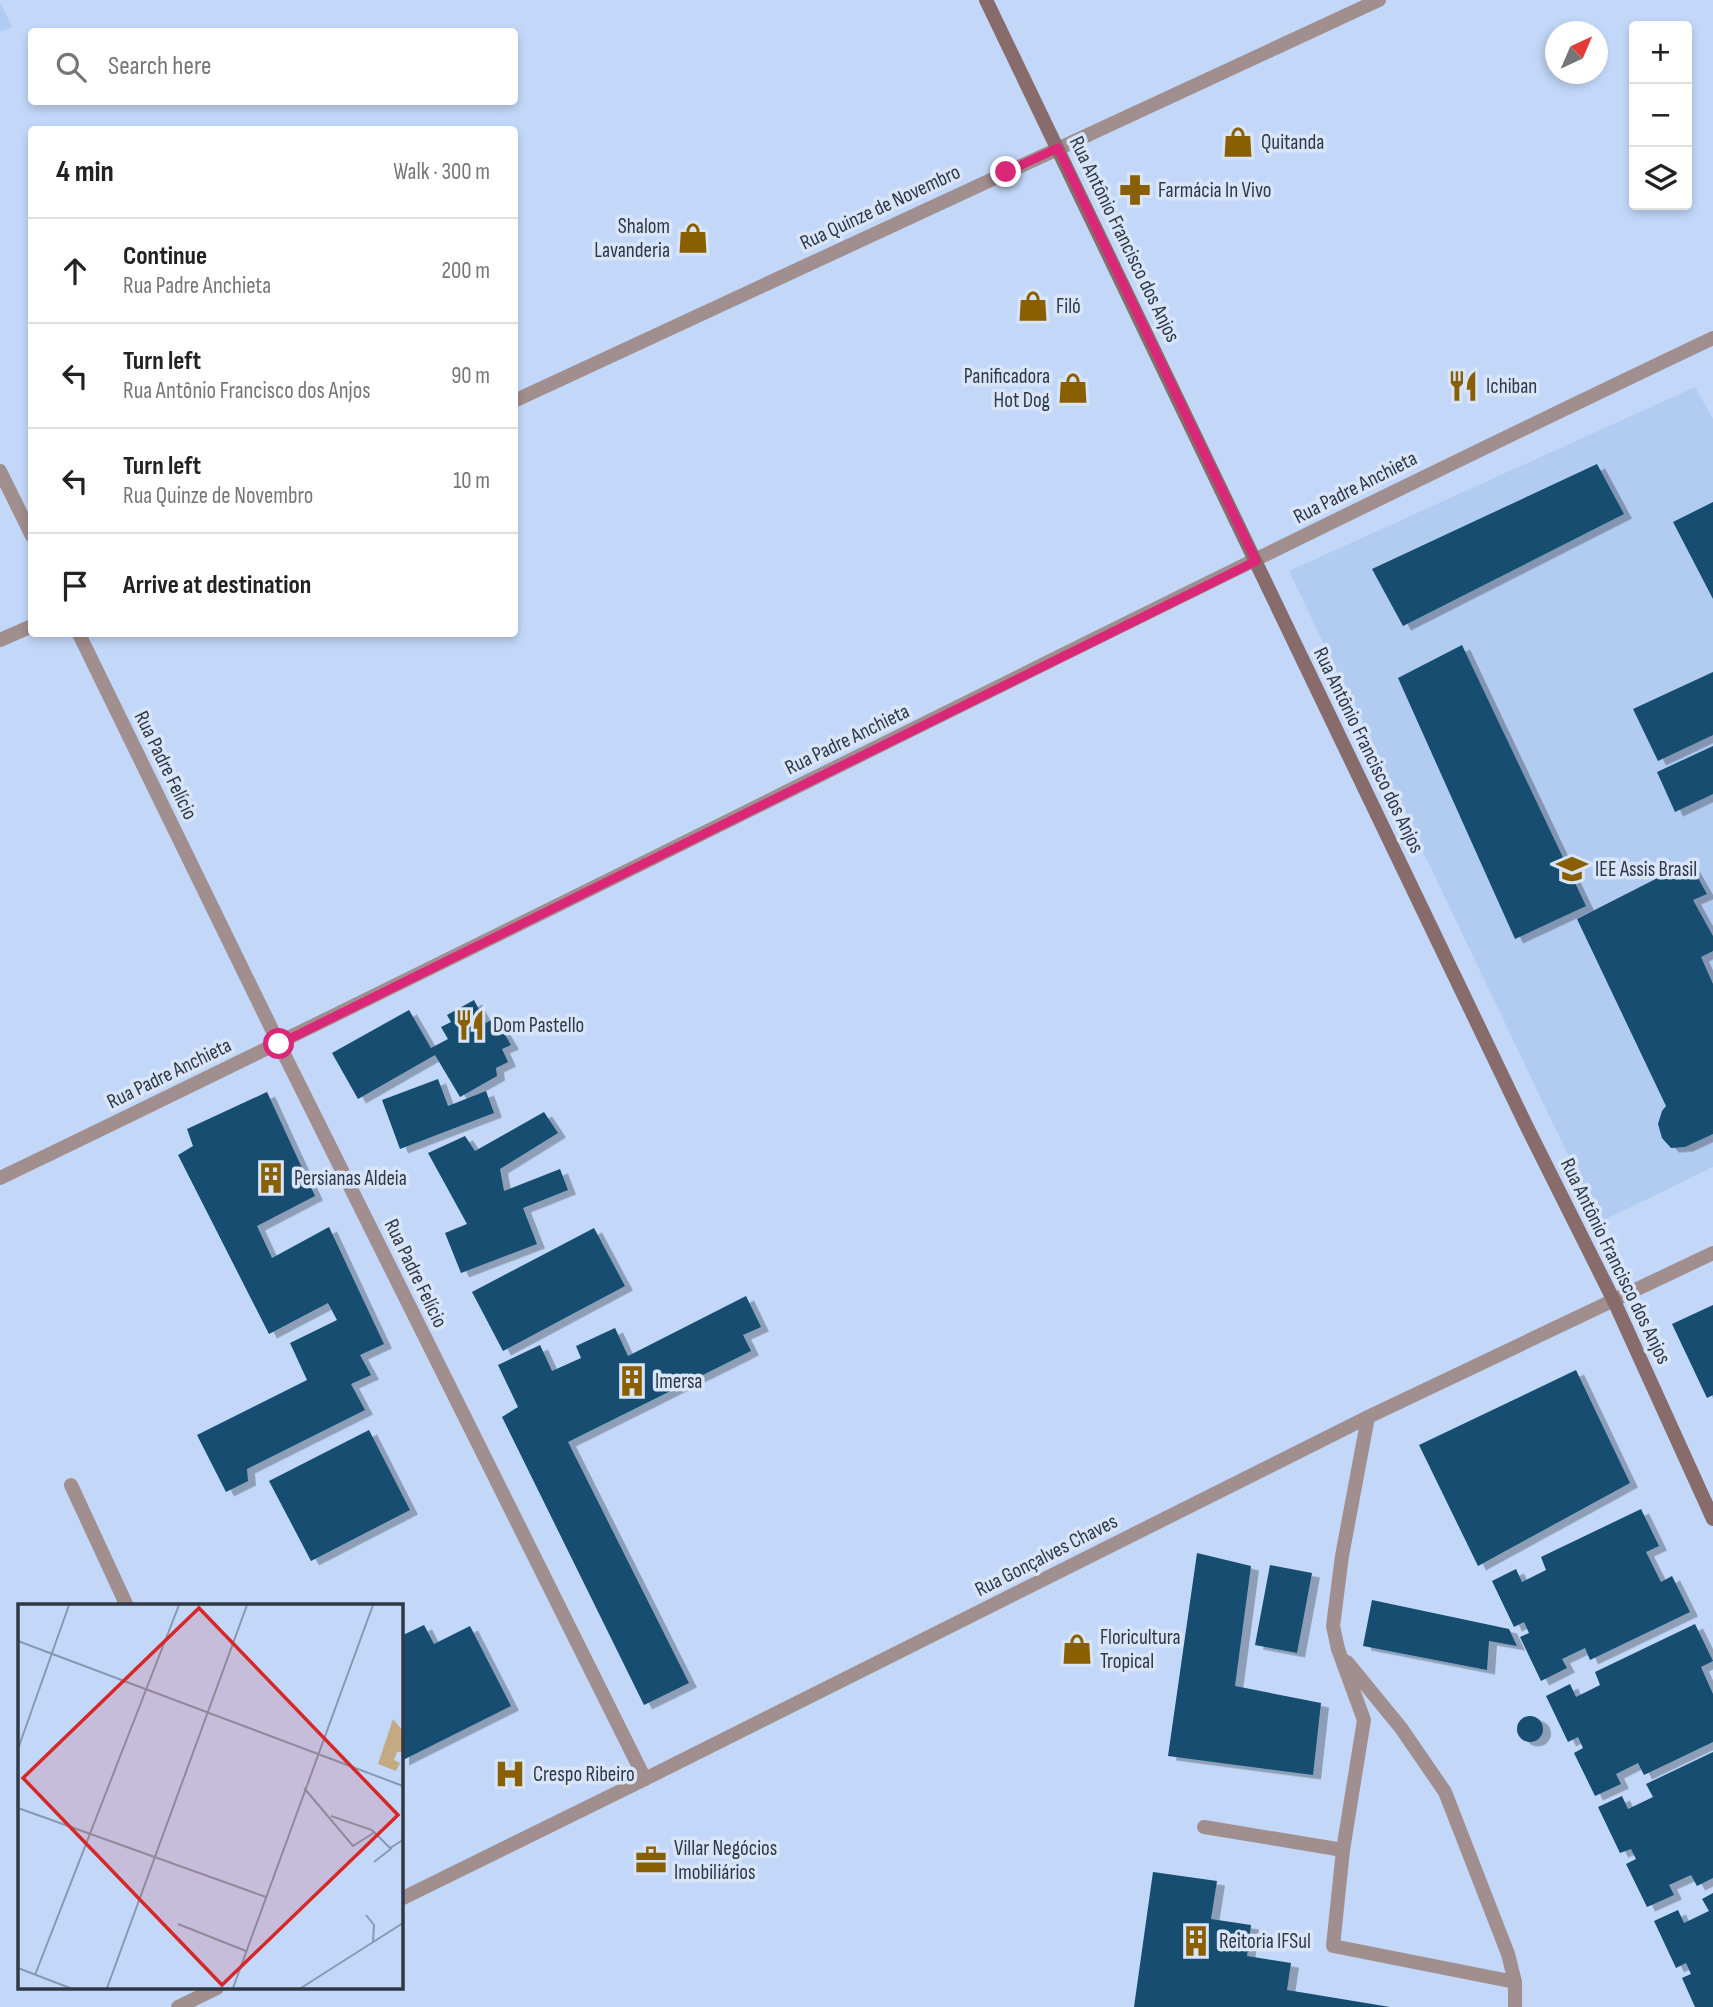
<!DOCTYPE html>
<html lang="en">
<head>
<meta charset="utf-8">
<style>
  :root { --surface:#fff; --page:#f2f2f2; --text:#222; --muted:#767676; --line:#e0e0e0 }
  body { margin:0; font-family:"Sofia Sans Condensed",sans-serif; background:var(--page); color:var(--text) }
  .controls { position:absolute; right:21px; top:21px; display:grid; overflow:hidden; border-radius:7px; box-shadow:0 4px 10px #0003 }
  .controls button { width:63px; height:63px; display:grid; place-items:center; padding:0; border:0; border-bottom:2px solid var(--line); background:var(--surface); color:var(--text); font:35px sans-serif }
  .compass { position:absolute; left:1545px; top:21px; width:63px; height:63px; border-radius:50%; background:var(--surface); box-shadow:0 4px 10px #0003; rotate:44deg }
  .stop { position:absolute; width:21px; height:21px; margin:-16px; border:5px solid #db2777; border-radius:50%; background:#fff }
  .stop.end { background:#db2777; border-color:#fff; box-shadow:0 2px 7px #0008 }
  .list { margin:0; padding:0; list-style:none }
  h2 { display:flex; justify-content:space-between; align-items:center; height:91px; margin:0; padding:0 28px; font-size:30px }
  h2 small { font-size:23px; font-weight:400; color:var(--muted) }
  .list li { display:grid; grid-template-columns:46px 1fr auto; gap:21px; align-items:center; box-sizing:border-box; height:105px; padding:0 28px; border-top:2px solid var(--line) }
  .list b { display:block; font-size:26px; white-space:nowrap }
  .list p { margin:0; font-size:23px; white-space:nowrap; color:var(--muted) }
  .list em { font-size:23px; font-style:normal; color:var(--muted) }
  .icon { flex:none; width:38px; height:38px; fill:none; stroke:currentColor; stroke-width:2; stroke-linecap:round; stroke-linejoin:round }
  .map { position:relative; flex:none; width:1713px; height:2007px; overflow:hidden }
  .search { position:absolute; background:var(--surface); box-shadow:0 4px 10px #0003; left:28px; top:28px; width:490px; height:77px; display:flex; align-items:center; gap:18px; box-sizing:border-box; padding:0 24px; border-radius:7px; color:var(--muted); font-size:26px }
  .panel { position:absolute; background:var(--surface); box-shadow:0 4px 10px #0003; left:28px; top:126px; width:490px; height:511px; border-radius:7px }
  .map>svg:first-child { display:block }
  .built { fill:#b2cbf1 }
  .building { fill:#124e6f; filter:url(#shadow) }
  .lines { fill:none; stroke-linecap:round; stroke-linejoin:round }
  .service { stroke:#a18e8e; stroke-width:14 }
  .minor { stroke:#a18e8e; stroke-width:14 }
  .tertiary { stroke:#a18e8e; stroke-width:14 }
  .secondary { stroke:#876c6b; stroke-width:14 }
  .route { stroke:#db2777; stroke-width:9 }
  .labels { text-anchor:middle; stroke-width:7; stroke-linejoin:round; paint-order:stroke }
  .poi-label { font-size:21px; fill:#303845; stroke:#d8e5f9; text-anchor:start }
  .street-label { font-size:21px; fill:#303845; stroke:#d8e5f9 }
  .inset-road { fill:none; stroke:#8898b1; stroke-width:2 }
  .view { fill:#d62828; fill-opacity:0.15; stroke:#d62828; stroke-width:3.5 }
  .inset-edge { fill:none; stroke:#303845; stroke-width:3.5 }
</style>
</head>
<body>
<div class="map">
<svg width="1713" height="2007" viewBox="0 0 1713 2007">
  <defs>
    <filter id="shadow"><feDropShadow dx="8" dy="4.5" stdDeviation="0" flood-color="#0004"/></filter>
  </defs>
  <rect width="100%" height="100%" fill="#c3d8f9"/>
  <g class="built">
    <polygon points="0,2 12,27 0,32"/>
    <polygon points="1695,387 1713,419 1713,1167 1600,1222 1289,571"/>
  </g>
  <g class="building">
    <polygon points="1597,464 1624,514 1403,626 1372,569"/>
    <polygon points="1713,502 1713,599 1673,522"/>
    <polygon points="1462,645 1586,906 1515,939 1398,678"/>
    <polygon points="1713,672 1713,735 1658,761 1633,709"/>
    <polygon points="1713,746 1713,794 1675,812 1657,772"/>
    <polygon points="1689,862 1707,894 1693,900 1713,936 1713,951 1701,957 1713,984 1713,1134 1685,1147 1671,1148 1662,1138 1658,1124 1662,1111 1666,1106 1577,919"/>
    <polygon points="474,1000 486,1023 495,1018 511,1045 502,1049 508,1062 496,1068 497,1076 460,1097 435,1055 358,1099 332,1053 409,1010 431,1048 448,1039 441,1027 451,1022 447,1015"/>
    <polygon points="438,1079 448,1106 486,1091 494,1113 400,1149 382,1100"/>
    <polygon points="267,1092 315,1196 257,1226 272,1258 329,1227 384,1344 360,1355 371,1375 351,1384 365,1410 247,1469 248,1481 226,1492 197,1435 307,1380 290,1343 337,1320 328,1303 269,1334 178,1155 193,1146 187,1129"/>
    <polygon points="544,1112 558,1133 500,1169 504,1191 560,1169 568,1190 523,1208 537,1244 461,1273 445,1233 467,1224 428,1153 465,1136 475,1151"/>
    <polygon points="594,1228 625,1286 503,1351 472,1292"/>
    <polygon points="746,1296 761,1327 743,1335 751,1351 568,1442 689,1683 644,1705 502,1417 518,1407 498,1365 540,1345 552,1371 581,1358 576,1346 615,1328 628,1356"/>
    <polygon points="1713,1305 1713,1395 1707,1398 1672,1324"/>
    <polygon points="1576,1370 1630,1483 1478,1566 1419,1445"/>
    <polygon points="369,1430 410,1510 311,1561 269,1481"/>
    <polygon points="1641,1509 1659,1546 1646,1552 1661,1582 1672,1576 1690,1612 1590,1660 1585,1648 1562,1659 1567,1668 1541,1681 1520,1637 1529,1633 1524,1622 1514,1627 1492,1581 1516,1569 1522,1582 1546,1570 1541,1557"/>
    <polygon points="1197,1553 1251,1566 1235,1686 1321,1703 1313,1775 1168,1756"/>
    <polygon points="1270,1565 1312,1573 1297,1653 1255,1645"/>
    <polygon points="1372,1600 1509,1629 1517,1646 1489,1641 1487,1670 1363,1646"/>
    <polygon points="1695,1624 1713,1661 1701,1667 1713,1694 1713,1742 1644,1775 1638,1763 1616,1774 1621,1784 1595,1796 1574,1753 1583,1748 1578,1737 1568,1742 1546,1696 1570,1684 1576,1697 1600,1685 1595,1672"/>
    <polygon points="424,1625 434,1644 470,1626 511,1706 401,1761 401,1636"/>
    <circle cx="1530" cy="1729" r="13"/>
    <polygon points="1713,1752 1713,1878 1697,1886 1691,1875 1669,1885 1674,1895 1647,1907 1626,1864 1636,1859 1631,1849 1620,1853 1598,1807 1622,1796 1628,1809 1653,1797 1646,1784"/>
    <polygon points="1153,1872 1217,1881 1211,1919 1251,1925 1247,1956 1291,1963 1287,1990 1390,2007 1134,2007"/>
    <polygon points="1713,1893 1713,2007 1695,2007 1682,1978 1691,1974 1686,1963 1676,1968 1654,1921 1678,1910 1684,1923 1709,1911 1702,1899"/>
  </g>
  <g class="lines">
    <g class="service">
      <polyline points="1368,1417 1342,1556 1333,1626 1338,1649 1364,1720 1343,1850 1333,1946 1515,1982"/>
      <polyline points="71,1485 127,1606"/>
      <polyline points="1347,1662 1401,1728 1445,1792 1508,1954 1515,1982 1515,2007"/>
      <polyline points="1204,1827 1343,1850"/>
    </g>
    <g class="minor">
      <polyline points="514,401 1379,0"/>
      <polyline points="0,471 32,536"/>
      <polyline points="79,634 279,1044 645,1779"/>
      <polyline points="0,640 32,626"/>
    </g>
    <g class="tertiary">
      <path d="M0,1178c573,-275 1139,-567 1713,-840"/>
      <polyline points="401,1899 645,1779 1368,1417 1713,1253"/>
      <polyline points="178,2007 217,1988"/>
    </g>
    <polyline class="secondary" points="986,0 1525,1123 1614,1301 1713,1519"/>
  </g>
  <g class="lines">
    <polyline class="route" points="279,1044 1256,561 1058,148 1006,172"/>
  </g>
  <defs>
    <symbol id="shop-bare" viewBox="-9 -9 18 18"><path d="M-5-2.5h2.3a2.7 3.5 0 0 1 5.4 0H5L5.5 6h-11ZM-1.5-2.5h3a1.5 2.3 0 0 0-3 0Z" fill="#895f00" stroke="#d8e5f9" stroke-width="2.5" paint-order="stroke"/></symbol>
    <symbol id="pharmacy-bare" viewBox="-9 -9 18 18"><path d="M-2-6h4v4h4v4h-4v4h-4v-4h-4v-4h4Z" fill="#895f00" stroke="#d8e5f9" stroke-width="2.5" paint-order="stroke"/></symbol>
    <symbol id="restaurant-bare" viewBox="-9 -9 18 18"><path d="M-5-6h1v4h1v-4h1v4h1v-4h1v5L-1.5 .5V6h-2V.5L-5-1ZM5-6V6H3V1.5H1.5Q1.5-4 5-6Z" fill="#895f00" stroke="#d8e5f9" stroke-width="2.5" paint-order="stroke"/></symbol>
    <symbol id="school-bare" viewBox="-9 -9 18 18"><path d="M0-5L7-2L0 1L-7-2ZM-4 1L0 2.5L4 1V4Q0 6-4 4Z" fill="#895f00" stroke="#d8e5f9" stroke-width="2.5" paint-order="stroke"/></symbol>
    <symbol id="building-bare" viewBox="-9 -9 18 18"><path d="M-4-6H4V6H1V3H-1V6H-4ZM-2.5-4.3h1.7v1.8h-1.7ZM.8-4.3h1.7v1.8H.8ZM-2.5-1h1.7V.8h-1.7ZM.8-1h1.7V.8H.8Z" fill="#895f00" stroke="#d8e5f9" stroke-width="2.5" paint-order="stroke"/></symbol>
    <symbol id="hospital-bare" viewBox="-9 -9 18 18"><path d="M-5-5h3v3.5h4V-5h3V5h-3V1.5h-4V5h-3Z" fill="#895f00" stroke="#d8e5f9" stroke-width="2.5" paint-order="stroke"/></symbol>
    <symbol id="office-bare" viewBox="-9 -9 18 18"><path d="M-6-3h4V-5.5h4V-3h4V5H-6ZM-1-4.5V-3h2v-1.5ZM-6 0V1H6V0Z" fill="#895f00" stroke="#d8e5f9" stroke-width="2.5" paint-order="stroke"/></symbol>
  </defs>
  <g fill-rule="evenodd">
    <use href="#shop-bare" x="1216" y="120" width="44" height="44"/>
    <use href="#pharmacy-bare" x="1113" y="168" width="44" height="44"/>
    <use href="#shop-bare" x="671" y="216" width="44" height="44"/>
    <use href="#shop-bare" x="1011" y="284" width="44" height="44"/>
    <use href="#restaurant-bare" x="1441" y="364" width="44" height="44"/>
    <use href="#shop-bare" x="1051" y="366" width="44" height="44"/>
    <use href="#school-bare" x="1550" y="847" width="44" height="44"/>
    <use href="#restaurant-bare" x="448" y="1003" width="44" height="44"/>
    <use href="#building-bare" x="249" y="1156" width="44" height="44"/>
    <use href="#building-bare" x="610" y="1359" width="44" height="44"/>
    <use href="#shop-bare" x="1055" y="1627" width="44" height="44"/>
    <use href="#hospital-bare" x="488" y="1752" width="44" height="44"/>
    <use href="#office-bare" x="629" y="1838" width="44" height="44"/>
    <use href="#building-bare" x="1174" y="1919" width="44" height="44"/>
  </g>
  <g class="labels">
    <g class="poi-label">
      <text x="1261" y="149">Quitanda</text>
      <text x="1158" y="197">Farmácia In Vivo</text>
      <text x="670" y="233" text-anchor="end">Shalom<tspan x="670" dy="24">Lavanderia</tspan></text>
      <text x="1056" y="313">Filó</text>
      <text x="1050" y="383" text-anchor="end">Panificadora<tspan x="1050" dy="24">Hot Dog</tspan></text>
      <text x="1486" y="393">Ichiban</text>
      <text x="1595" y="876">IEE Assis Brasil</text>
      <text x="493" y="1032">Dom Pastello</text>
      <text x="294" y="1185">Persianas Aldeia</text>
      <text x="655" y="1388">Imersa</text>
      <text x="1100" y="1644">Floricultura<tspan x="1100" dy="24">Tropical</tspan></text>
      <text x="533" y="1781">Crespo Ribeiro</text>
      <text x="674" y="1855">Villar Negócios<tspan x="674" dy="24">Imobiliários</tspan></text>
      <text x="1219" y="1948">Reitoria IFSul</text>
    </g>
    <g class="street-label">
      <text transform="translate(880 207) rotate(-25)" y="7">Rua Quinze de Novembro</text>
      <text transform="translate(1125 239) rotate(64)" y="7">Rua Antônio Francisco dos Anjos</text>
      <text transform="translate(1355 487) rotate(-27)" y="7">Rua Padre Anchieta</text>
      <text transform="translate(847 739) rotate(-26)" y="7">Rua Padre Anchieta</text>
      <text transform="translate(1369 750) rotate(64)" y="7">Rua Antônio Francisco dos Anjos</text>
      <text transform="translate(166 765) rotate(64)" y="7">Rua Padre Felício</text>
      <text transform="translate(169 1073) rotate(-26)" y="7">Rua Padre Anchieta</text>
      <text transform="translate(1616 1261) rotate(64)" y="7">Rua Antônio Francisco dos Anjos</text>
      <text transform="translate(416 1273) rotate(64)" y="7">Rua Padre Felício</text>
      <text transform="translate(1046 1555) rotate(-27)" y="7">Rua Gonçalves Chaves</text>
    </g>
  </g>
  <g transform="translate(18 1604)">
    <rect width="385" height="385" fill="#c3d8f9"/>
    <path d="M375,115l10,12v21h-6l-3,8 6,3 -4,8 -18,-7z" fill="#c4aa82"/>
    <path class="inset-road" d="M0,37l385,145M0,145l51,-144M286,184l49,58 22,-14M0,204l248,89M313,212l41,14 18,18 13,-8M356,258l18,-14M348,311l8,10 -1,17M160,320l68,27M0,364l52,20M17,371l144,-370M89,384l140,-383M215,384l140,-383M283,384l102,-65"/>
    <path class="view" d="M181,4l199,207 -176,170 -199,-207z"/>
    <rect width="385" height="385" class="inset-edge"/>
  </g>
</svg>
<div class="controls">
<button>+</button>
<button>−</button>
<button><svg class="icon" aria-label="layers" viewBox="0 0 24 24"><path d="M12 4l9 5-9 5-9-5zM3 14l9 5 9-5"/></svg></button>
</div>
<svg class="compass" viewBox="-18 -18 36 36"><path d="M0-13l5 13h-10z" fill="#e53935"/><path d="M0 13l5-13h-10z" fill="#767676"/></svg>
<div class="stop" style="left:279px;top:1044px"></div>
<div class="stop end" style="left:1006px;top:172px"></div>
<div class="search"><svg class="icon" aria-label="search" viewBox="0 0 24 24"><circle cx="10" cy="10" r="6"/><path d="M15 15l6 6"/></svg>Search here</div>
<section class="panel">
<h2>4 min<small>Walk · 300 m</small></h2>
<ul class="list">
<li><svg class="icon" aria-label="ahead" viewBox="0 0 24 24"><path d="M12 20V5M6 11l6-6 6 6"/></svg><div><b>Continue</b><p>Rua Padre Anchieta</p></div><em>200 m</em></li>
<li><svg class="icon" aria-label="left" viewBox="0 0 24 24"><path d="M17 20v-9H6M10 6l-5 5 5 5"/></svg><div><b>Turn left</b><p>Rua Antônio Francisco dos Anjos</p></div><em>90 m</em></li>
<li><svg class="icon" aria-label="left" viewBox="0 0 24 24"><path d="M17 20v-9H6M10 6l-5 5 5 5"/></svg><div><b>Turn left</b><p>Rua Quinze de Novembro</p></div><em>10 m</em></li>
<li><svg class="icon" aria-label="arrive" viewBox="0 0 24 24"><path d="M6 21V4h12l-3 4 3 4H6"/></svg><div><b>Arrive at destination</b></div></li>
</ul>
</section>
</div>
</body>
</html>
